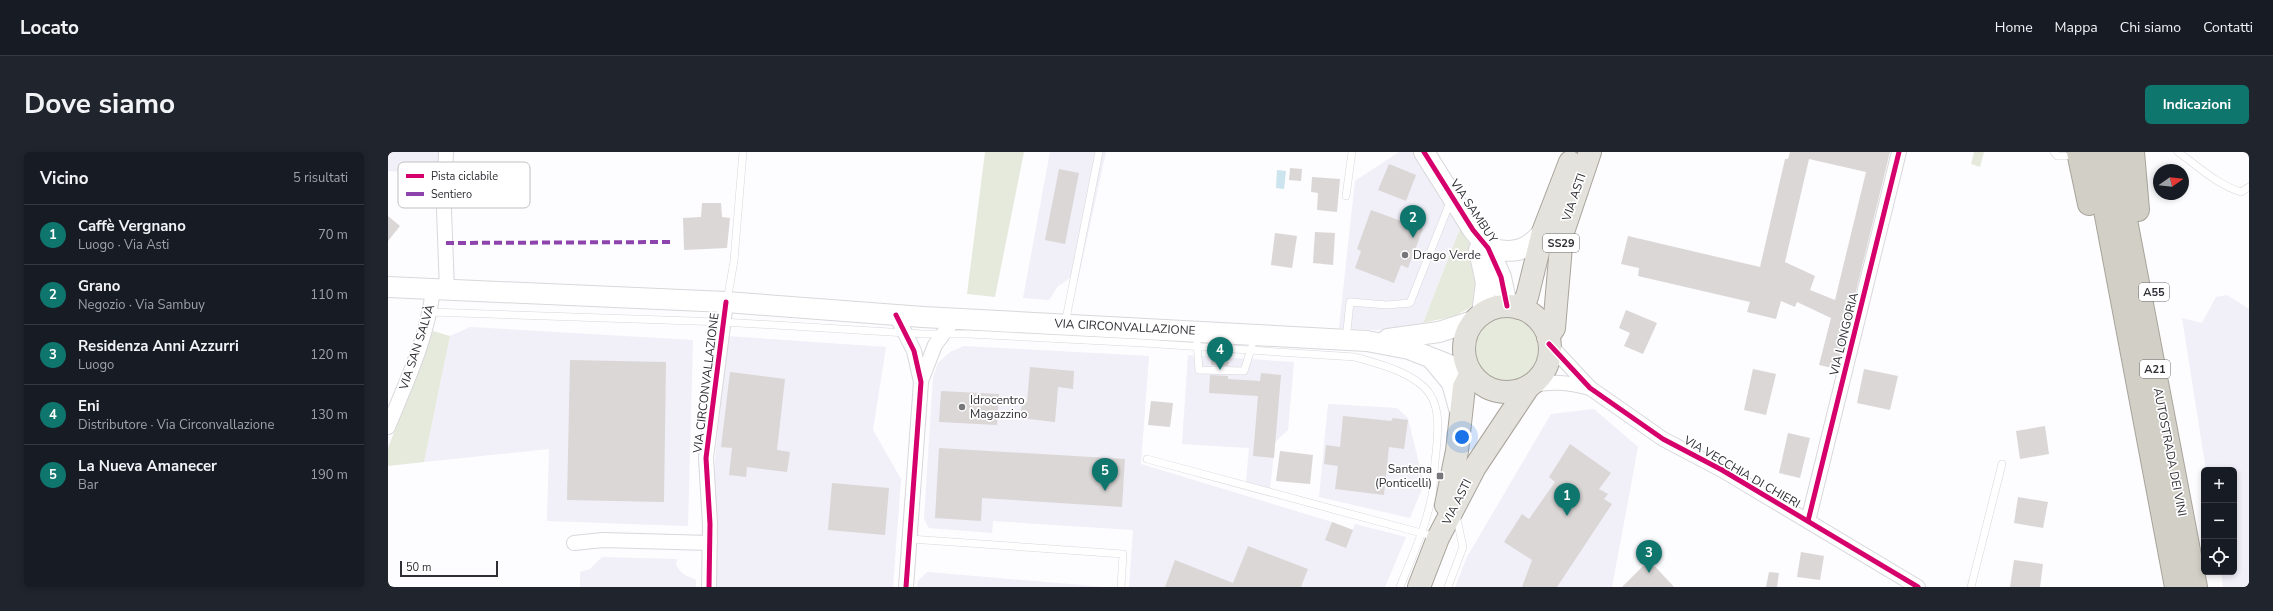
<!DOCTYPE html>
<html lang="it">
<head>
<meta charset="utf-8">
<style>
  :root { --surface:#171b24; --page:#20242c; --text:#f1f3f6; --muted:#9ea1a6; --line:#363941; --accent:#0f766e }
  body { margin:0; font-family:"Nunito Sans",sans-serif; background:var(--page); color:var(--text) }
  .controls { position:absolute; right:12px; bottom:12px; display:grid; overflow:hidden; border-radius:6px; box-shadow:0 2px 6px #0003 }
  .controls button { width:36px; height:36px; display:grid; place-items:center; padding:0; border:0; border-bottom:1px solid var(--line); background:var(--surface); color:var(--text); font:20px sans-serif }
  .compass { position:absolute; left:1765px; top:12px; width:36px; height:36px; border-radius:50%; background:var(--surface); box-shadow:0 2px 6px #0003; rotate:76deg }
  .scale { position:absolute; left:12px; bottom:10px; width:98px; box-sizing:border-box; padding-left:4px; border:2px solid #2f2e34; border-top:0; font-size:11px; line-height:14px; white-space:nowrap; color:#2f2e34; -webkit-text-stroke:3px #fff; paint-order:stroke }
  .you { position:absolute; left:1074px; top:285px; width:14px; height:14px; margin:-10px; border:3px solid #fff; border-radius:50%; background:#1a73e8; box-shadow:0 0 0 6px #1a73e833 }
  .badge { display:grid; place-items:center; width:26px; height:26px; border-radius:50%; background:var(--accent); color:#fff; font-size:13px; font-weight:700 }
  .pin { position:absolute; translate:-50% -33px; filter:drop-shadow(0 1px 2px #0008) }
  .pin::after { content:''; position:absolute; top:21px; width:14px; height:12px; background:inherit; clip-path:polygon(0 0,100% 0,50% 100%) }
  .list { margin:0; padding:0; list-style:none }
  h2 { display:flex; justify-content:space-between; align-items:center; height:52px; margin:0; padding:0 16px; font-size:17px }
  h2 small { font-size:13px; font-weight:400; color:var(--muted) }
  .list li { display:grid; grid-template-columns:26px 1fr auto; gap:12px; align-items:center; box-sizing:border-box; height:60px; padding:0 16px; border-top:1px solid var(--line) }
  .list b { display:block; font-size:15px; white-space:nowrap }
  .list p { margin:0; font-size:13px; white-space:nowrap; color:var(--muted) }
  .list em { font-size:13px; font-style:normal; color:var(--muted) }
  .icon { flex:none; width:22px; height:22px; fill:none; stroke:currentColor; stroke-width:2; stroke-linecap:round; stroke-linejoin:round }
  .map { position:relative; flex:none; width:1861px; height:435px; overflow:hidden; border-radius:6px }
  header { display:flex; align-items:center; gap:24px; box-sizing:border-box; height:56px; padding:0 20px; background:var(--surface); border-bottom:1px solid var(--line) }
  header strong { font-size:19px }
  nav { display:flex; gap:22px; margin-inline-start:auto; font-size:14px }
  .intro { display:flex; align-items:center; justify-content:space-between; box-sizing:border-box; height:96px; padding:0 24px }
  h1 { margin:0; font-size:28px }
  .button { padding:10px 18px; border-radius:6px; background:var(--accent); color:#fff; font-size:14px; font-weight:700 }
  main { display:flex; gap:24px; padding:0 24px }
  aside { flex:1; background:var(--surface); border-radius:6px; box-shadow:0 2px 6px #0003 }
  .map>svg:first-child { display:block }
  .built { fill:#f1eff8 }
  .green { fill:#e6eadc }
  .water { fill:#cbe4ee }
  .building { fill:#dbd7d6; fill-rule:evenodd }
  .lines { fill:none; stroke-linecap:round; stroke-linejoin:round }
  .lane-casing { stroke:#d8d7db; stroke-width:8 }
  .street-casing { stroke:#d8d7db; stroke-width:16 }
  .secondary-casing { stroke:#d8d7db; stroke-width:22 }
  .primary-casing { stroke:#a8a49b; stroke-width:24 }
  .highway-casing { stroke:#a8a49b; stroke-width:24 }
  .lane { stroke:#fff; stroke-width:7 }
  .street { stroke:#fff; stroke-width:14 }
  .secondary { stroke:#fff; stroke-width:20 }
  .primary { stroke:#e4e2dc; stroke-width:22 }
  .highway { stroke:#d2d0c6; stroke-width:22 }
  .quiet { stroke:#8e44ad; stroke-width:4; stroke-dasharray:8 4; stroke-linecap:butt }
  .cycleway-casing { stroke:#fff; stroke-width:8 }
  .cycleway { stroke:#d6006c; stroke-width:5 }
  .poi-dot { fill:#77767b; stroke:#fff; stroke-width:1.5 }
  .labels { text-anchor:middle; stroke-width:3.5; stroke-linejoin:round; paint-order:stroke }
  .shield { fill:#fff; stroke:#6d6d71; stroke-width:1 }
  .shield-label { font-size:11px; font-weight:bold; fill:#2f2e34 }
  .street-label { font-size:12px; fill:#2f2e34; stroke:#fff }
  .poi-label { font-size:12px; fill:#2f2e34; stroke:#fff; text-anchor:start }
  .key { fill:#fff; stroke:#c1c0c2; stroke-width:1 }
  .key-label { font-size:11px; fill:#2f2e34 }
</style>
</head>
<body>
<header>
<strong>Locato</strong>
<nav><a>Home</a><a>Mappa</a><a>Chi siamo</a><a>Contatti</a></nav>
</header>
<div class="intro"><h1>Dove siamo</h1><a class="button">Indicazioni</a></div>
<main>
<aside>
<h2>Vicino<small>5 risultati</small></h2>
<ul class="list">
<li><span class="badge">1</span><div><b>Caffè Vergnano</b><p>Luogo · Via Asti</p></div><em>70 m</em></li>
<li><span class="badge">2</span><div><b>Grano</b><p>Negozio · Via Sambuy</p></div><em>110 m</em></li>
<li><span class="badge">3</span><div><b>Residenza Anni Azzurri</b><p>Luogo</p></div><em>120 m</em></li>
<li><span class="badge">4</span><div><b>Eni</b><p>Distributore · Via Circonvallazione</p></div><em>130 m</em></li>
<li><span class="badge">5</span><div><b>La Nueva Amanecer</b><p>Bar</p></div><em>190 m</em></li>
</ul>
</aside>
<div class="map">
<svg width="1861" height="435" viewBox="0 0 1861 435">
  <rect width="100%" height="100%" fill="#fdfcfe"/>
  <g class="built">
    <polygon points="0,0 52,0 49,22 0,19"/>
    <polygon points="662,0 718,0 690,128 682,126 670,134 661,148 635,146"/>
    <polygon points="1011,0 1025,0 1073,74 1035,171 989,178 951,176 967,29"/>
    <polygon points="1839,143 1861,157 1861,435 1835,435 1833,420 1846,420 1846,318 1818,318 1794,166 1814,171 1828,145"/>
    <polygon points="82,175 305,188 300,374 159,369 161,297 36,310 62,184"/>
    <polygon points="339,184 498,195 485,278 513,327 505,435 329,435 325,330"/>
    <polygon points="576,194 761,204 753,312 944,370 965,378 967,372 1018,385 997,435 741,435 745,378 605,369 604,381 541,376 536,367 545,225 550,211 562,200"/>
    <polygon points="800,203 906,210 900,278 887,290 882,337 858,330 861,296 794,292"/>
    <polygon points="940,252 1009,256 1020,266 1036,332 1022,366 931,345"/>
    <polygon points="1206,257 1250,295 1224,435 1067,435 1079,405 1163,262"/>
    <polygon points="214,405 289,407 288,413 292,419 297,423 308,428 308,435 192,435 192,420 202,417"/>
    <polygon points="539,420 717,435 529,435 530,429"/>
  </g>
  <g class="green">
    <polygon points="597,0 636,0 607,145 579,142"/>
    <polygon points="1586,0 1596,0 1592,15 1583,12"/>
    <polygon points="1073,74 1085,98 1091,140 1083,155 1067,164 1035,171"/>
    <circle cx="1121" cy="199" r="34"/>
    <polygon points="45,179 62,184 36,310 0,314 0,296"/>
  </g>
  <polygon class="water" points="889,18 898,19 896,37 888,36"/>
  <g class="building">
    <path d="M1402,0h100l-53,217 -18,-4 12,-47 -34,-16 -2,5 -14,-6 -5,18 -29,-7 3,-10 -112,-26 1,-8 -18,-4 7,-28 132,31 25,-108h3zM1421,7l57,13 -31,128 -25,-10 5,-14 -30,-14z"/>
    <polygon points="1001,12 1028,23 1018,49 990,38"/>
    <polygon points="902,16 914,17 913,29 901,28"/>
    <polygon points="671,17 691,21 677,92 657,88"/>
    <polygon points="924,25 952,27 949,60 929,58 930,41 923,40"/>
    <polygon points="314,51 333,51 334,65 342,66 339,96 296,98 295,66 313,65"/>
    <polygon points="983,58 1035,77 1020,116 1013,113 1006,131 967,116 973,99 969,97"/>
    <polygon points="0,64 12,74 0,89"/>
    <polygon points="927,80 947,81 945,113 925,111"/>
    <polygon points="887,81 909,84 904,116 883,113"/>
    <polygon points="1238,158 1269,171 1255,202 1236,194 1242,181 1231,176"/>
    <polygon points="182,208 278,210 276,350 179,348"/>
    <polygon points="823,209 841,210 840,214 823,213"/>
    <polygon points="642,215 686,219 685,237 670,235 667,270 632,266 634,250 639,250"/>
    <polygon points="1365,217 1388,222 1378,263 1356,258"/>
    <polygon points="1476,217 1510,224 1502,258 1469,251"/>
    <polygon points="342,220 397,227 389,298 402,300 399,320 359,315 358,325 341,323 344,296 333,295"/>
    <polygon points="873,221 893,223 886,306 865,304 870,244 821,241 822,223 840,224 840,227 872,229"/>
    <polygon points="553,239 611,242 609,273 551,270"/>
    <polygon points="763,249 785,251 782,275 760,273"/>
    <polygon points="955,264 1003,269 1005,266 1020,268 1016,297 1001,295 996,343 947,337 950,314 936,312 938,293 952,295"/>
    <polygon points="1657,274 1661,302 1632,307 1628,279"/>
    <polygon points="1400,281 1422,286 1412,326 1391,321"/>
    <polygon points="1182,292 1223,321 1211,337 1220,342 1216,347 1224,352 1169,435 1134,435 1144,408 1116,390 1134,362 1141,367 1167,330 1161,325"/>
    <polygon points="551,296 737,307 734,355 594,346 593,369 547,366"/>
    <polygon points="892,299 925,303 922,332 888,329"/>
    <polygon points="444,331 501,336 497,383 440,378"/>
    <polygon points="1630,345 1660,350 1655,376 1626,371"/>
    <polygon points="944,370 965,378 958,396 937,388"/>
    <polygon points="860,394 920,417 913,435 777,435 787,408 845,431"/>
    <polygon points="1413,400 1436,404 1432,428 1409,425"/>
    <polygon points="1261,408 1286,435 1234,435"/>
    <polygon points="1626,408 1655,412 1652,435 1622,435"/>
    <polygon points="1381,420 1391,421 1389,435 1378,435"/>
  </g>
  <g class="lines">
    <defs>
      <g id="lane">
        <polyline points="1666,0 1669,4 1678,4"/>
        <path d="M1790,0c21,15 38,32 63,40l8,-5"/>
        <polyline points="958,44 964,0"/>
        <polyline points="339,149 346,109 355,0"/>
        <path d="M42,160l293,10 200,12h46l174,9 212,14c22,6 52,14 69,30 18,17 14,44 12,66 -2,14 -2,28 -4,42 -6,32 -20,62 -32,92"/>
        <polyline points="677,172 711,0"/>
        <polyline points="958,188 962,150 999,153 1022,151 1063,48"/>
        <polyline points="809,191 811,218 856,219 864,194"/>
        <polyline points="759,307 1048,385"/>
        <polyline points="522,387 735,402 733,435"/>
        <polyline points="1060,435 1075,395 1068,363"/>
        <polyline points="1583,435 1614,312"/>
      </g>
      <g id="street">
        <polyline points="58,0 56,58 59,138"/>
        <polyline points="508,163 526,199 533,230 518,435"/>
        <polyline points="1161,192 1202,236 1275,287 1334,318 1530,435"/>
        <polyline points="533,229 547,193 567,166"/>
        <path d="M1141,234c22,-5 38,-4 61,2"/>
        <path d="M0,275c18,-44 40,-90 45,-138"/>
        <polyline points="1420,369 1511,0"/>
        <polyline points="186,391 215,388 322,391"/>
        <polyline points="321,435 322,372 318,306 338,150"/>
      </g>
      <g id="secondary">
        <polyline points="1036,0 1085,78 1100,96 1113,125 1119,154"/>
        <path d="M1100,96c25,6 38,4 55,-16"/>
        <polyline points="1091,98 1098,131 1094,162"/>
        <polyline points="0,135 338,150 535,165 979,189 1021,197 1069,216 1080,217"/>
        <polyline points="1000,187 1051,180 1088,168"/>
        <polyline points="1045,208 1064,231 1072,260"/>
      </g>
      <g id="primary">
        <circle cx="1119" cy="197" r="43"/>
        <polyline points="1131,156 1139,145 1155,80 1182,10"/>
        <polyline points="1160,185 1166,176 1174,83 1202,0"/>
        <polyline points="1058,353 1069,299 1076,235 1083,221"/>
        <polyline points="1031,435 1050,386 1087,315 1141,234"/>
      </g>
      <g id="highway">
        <polyline points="1690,0 1701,52"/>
        <polyline points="1706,0 1788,435"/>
        <polyline points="1725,0 1808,435"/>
        <polyline points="1745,0 1750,58"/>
      </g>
    </defs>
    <use href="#lane" class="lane-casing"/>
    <use href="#street" class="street-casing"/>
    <use href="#secondary" class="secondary-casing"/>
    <use href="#primary" class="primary-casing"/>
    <use href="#highway" class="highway-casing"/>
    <use href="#lane" class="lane"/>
    <use href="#street" class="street"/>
    <use href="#secondary" class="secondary"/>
    <use href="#primary" class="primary"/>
    <use href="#highway" class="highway"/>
    <polyline class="quiet" points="58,91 286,90"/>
    <defs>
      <g id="cycleway">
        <polyline points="1036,0 1085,78 1100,96 1113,125 1119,154"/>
        <polyline points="508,163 526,199 533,230 518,435"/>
        <polyline points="1161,192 1202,236 1275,287 1334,318 1530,435"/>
        <polyline points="1420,369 1511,0"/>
        <polyline points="321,435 322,372 318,306 338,150"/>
      </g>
    </defs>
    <use href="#cycleway" class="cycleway-casing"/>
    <use href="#cycleway" class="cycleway"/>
  </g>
  <g class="poi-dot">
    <circle cx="1017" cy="103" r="4"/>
    <circle cx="574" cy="255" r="4"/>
    <rect x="1048" y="320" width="8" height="8" rx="2"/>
  </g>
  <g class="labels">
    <g class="shield">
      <rect x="1155" y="82" width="36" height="18" rx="3"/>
      <rect x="1751" y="131" width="30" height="18" rx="3"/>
      <rect x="1752" y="208" width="30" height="18" rx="3"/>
    </g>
    <g class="shield-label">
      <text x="1173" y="95">SS29</text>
      <text x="1766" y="144">A55</text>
      <text x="1767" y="221">A21</text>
    </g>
    <g class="street-label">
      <text transform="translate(1186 45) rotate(-71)" y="4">VIA ASTI</text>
      <text transform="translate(1086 59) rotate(56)" y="4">VIA SAMBUY</text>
      <text transform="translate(737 175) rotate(3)" y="4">VIA CIRCONVALLAZIONE</text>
      <text transform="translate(1456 182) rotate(-76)" y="4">VIA LONGORIA</text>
      <text transform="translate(29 195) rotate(-72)" y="4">VIA SAN SALVÀ</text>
      <text transform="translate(318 231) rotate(-83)" y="4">VIA CIRCONVALLAZIONE</text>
      <text transform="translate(1782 300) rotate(79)" y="4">AUTOSTRADA DEI VINI</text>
      <text transform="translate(1354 320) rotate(30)" y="4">VIA VECCHIA DI CHIERI</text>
      <text transform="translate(1069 350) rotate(-63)" y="4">VIA ASTI</text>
    </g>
    <g class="poi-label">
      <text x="1025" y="107">Drago Verde</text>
      <text x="582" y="252">Idrocentro<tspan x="582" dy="14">Magazzino</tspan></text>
      <text x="1044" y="321" text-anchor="end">Santena<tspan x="1044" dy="14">(Ponticelli)</tspan></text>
    </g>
  </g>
  <rect x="10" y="10" width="132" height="46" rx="6" class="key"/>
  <rect x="18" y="22" width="18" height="4" fill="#d6006c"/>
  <rect x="18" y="40" width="18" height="4" fill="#8e44ad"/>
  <g class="key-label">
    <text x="43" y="28">Pista ciclabile</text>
    <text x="43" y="46">Sentiero</text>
  </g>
</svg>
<div class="controls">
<button>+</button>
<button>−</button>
<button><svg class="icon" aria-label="locate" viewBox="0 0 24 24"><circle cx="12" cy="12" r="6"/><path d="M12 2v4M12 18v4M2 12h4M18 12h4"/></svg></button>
</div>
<svg class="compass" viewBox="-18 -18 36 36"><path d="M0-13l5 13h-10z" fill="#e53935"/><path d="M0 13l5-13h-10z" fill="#9ea1a6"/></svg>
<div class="scale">50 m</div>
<div class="you"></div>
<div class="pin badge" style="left:1179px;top:364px">1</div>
<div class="pin badge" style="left:1025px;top:86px">2</div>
<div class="pin badge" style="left:1261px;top:421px">3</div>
<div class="pin badge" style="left:832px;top:218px">4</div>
<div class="pin badge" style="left:717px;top:339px">5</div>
</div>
</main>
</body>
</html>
